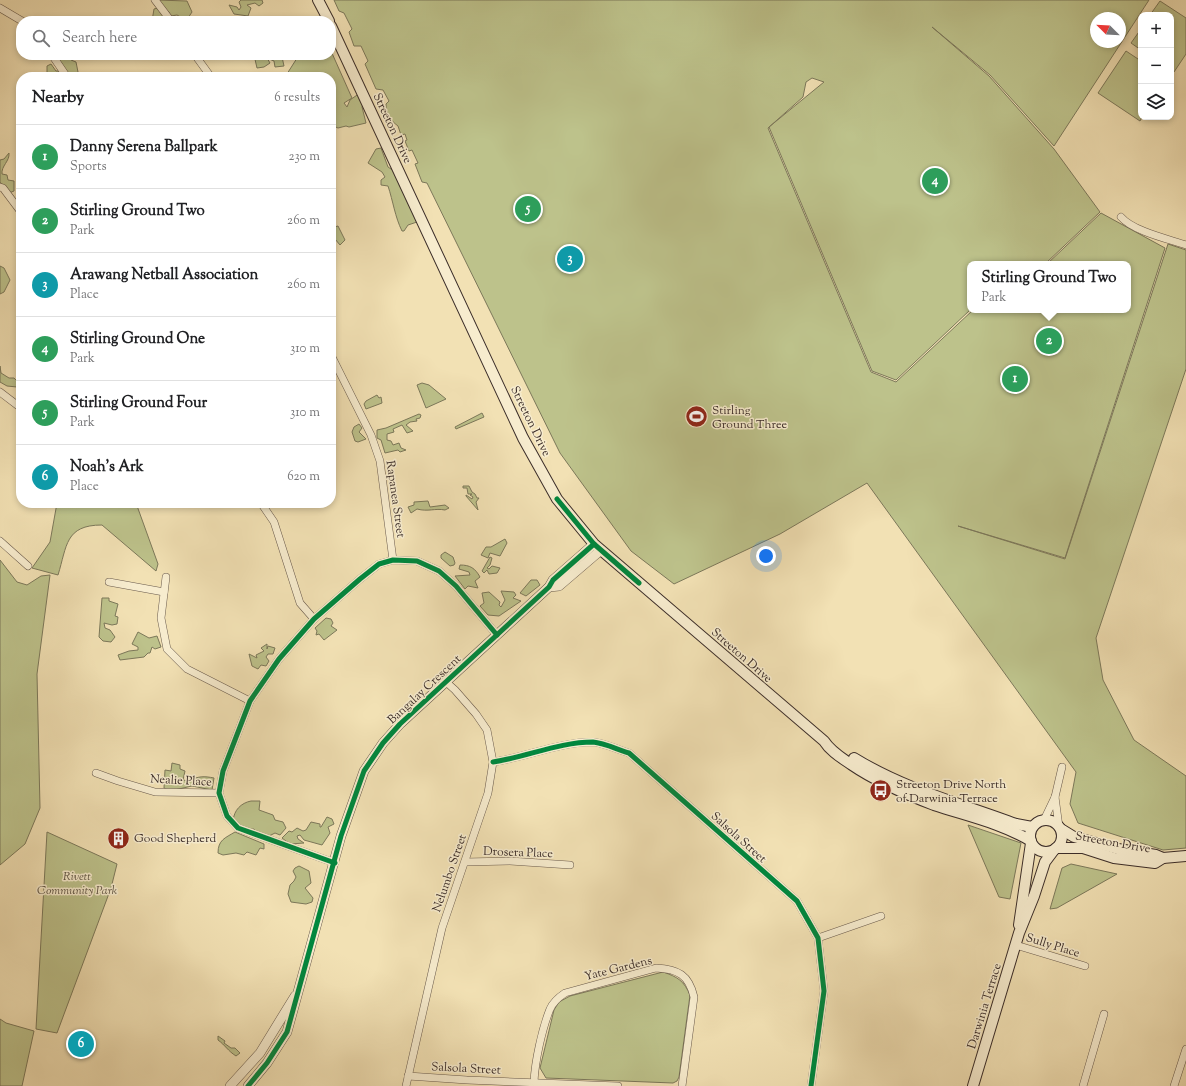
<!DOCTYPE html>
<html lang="en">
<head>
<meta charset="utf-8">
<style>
  :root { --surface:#fff; --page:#f6f6f6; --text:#202124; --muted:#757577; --line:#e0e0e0; --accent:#8f2418 }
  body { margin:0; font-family:"Sorts Mill Goudy",serif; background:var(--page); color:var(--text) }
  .controls { position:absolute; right:12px; top:12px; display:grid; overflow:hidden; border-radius:8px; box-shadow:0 2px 6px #0003 }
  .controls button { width:36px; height:36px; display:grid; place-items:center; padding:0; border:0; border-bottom:1px solid var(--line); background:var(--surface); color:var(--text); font:20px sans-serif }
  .compass { position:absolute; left:1090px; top:12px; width:36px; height:36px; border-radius:50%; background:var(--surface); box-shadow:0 2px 6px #0003; rotate:294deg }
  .you { position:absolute; left:766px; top:556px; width:14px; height:14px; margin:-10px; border:3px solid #fff; border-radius:50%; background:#1a73e8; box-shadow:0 0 0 6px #1a73e833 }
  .badge { display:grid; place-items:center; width:26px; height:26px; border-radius:50%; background:var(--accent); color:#fff; font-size:13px; font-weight:700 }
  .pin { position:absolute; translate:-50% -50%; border:2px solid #fff; box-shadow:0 1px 4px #0006 }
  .popup { position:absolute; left:967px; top:261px; width:164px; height:52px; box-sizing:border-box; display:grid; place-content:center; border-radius:8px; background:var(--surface); filter:drop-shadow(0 1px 3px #0005); font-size:13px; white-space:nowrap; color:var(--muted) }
  .popup b { font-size:15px; color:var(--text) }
  .popup::after { content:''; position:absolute; left:50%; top:100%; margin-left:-8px; border:8px solid transparent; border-top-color:var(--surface) }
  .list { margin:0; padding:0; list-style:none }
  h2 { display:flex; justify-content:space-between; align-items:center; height:52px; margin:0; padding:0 16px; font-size:17px }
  h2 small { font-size:13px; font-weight:400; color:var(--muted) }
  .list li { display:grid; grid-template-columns:26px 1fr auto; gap:12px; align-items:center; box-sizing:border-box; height:64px; padding:0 16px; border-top:1px solid var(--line) }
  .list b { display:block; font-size:15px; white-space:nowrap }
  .list p { margin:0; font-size:13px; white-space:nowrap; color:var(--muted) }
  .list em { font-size:13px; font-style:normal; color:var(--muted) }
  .icon { flex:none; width:22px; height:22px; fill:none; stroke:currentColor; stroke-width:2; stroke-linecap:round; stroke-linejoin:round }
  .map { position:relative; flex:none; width:1186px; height:1086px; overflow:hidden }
  .search { position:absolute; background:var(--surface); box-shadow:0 2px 6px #0003; left:16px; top:16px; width:320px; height:44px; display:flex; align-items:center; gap:10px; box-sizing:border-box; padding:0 14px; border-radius:16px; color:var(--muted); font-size:15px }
  .panel { position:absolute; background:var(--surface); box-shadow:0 2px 6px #0003; left:16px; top:72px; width:320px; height:436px; border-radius:16px }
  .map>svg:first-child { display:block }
  .green { fill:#bdc28b; stroke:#7c785a; fill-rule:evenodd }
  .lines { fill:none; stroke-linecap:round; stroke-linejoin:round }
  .minor-casing { stroke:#695a4c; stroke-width:8 }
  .tertiary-casing { stroke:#695a4c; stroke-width:10 }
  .secondary-casing { stroke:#3b2d29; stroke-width:12 }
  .minor { stroke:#f7ecce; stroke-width:7 }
  .tertiary { stroke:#f7ecce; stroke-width:9 }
  .secondary { stroke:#f7ecce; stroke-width:10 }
  .cycleway-casing { stroke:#f7ecce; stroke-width:8 }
  .cycleway { stroke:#00873e; stroke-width:5 }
  .labels { text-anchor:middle; stroke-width:3; stroke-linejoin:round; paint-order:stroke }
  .street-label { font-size:12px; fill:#3b2d29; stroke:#f7ecce }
  .poi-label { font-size:12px; fill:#3b2d29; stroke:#f7ecce; text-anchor:start }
  .park-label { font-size:12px; font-style:italic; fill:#5c5242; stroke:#f7ecce }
</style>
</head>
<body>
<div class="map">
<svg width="1186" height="1086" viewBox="0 0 1186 1086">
  <rect width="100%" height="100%" fill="#f2e1b4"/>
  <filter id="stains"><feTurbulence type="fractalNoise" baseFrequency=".005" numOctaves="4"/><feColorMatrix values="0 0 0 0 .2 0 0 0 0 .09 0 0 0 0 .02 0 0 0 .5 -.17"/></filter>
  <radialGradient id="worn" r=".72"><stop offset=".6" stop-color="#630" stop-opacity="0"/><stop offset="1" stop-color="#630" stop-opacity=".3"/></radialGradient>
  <g class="green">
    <polygon points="157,0 187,1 192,12 188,18 184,19 177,15 171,16 168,11 174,21 152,21 154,9 161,7"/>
    <polygon points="241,0 262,0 263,3 259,6 255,3 247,5 251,8 248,16 234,14 229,5 237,7 239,10 241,7 239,2"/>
    <path d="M334,0h815l-95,146 -64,-71 -58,-48 57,49 65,73 46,63 -55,52h-75v46l-74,70 -24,-9 -103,-244 55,-45 -12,-4 -6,4 -3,15 -35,31 103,244 25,10 77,-72h155v-46h-81l54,-51 64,35 -100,310 -107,-32 107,33 103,-315 18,6v119l-90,269 7,42 31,60 52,36v72l-23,2 -85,-27 -8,-19 6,-32 -209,-289 -87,51 -106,50 -43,-33 -71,-98 -133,-270 -5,-1 -7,-18 3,-1 -6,-13 -3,1 -4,-10 2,-1 -2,-6 -4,1 -3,-9c-8,-6 -12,-12 -12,-22l3,-3 -6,-11 -7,-1 -11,-25 3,-3 -7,-15h-7l-5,-14 3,-3 -8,-16 -5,-2zM1096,18h24v24h-24z"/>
    <polygon points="1160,1 1186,18 1186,54 1174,72 1171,71 1171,15 1150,15"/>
    <polygon points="1141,29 1141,50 1131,43"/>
    <polygon points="331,51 352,98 344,103 347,107 350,100 360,93 364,102 362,107 366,123 349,127 346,126 338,128 331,125 331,77 285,77 299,55 331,55"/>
    <polygon points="1126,51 1141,61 1141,117 1142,117 1140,121 1098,93"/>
    <polygon points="51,55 64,55 67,59 73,55 71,60 76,62 79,77 50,77 47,72 47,66 51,64 56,71 61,71"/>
    <polygon points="254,55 294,55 291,57 282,57 284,66 275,67 274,61 267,58 270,63 264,67 257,68"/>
    <path d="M381,148l7,19 6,4 23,51 -9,3 -4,6h-2c-7,-14 -9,-30 -14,-45l-7,-1v-5l4,-3 -3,-5 -14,-9 8,-14z"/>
    <path d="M9,153c1,8 -8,13 -7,21l5,1 1,5 6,1v10l-5,2 -9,-11v-22l4,-1z"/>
    <polygon points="338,226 345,240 340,245 335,239 331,239 331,228"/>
    <polygon points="0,266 4,268 10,280 4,292 0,294"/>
    <polygon points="0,366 1,373 9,378 14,378 18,382 17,387 7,386 0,382"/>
    <polygon points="422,383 429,385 446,399 426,408 417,385"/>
    <polygon points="377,395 379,398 381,397 382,403 366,409 364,404 366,401"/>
    <polygon points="482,413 484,417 456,429 455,427"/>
    <polygon points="419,414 421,415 420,418 416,419 417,421 410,422 406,425 413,431 407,433 402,425 393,429 394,432 387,434 387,440 391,441 393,445 399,443 401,448 406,450 400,452 398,450 385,453 381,440 377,438 377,430 386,428"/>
    <polygon points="359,424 362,428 359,432 366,439 358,442 355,441 352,432 354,427"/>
    <polygon points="463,486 469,486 472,492 475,494 477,498 479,498 476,502 478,510 466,496 466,495 472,499 473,497 470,495 472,494 468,494 467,488 463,488"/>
    <path d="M428,501l2,6 15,-2 4,3 -4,2c-10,-2 -17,2 -28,-1l-6,4 -3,-6 6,-2v-3z"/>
    <path d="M57,503h79l22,61 -2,7 -54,-46c-37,0 -35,21 -44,50l-26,-7 18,-26z"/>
    <polygon points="505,539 507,543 500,556 490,553 488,558 481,555 486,547 491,547"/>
    <polygon points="445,552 453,557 455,563 454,565 450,566 441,558 441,555"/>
    <polygon points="490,557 492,558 490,565 487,568 489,569 492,566 500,568 497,573 489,574 487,570 484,573 482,571"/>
    <polygon points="0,560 17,582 27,585 41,576 50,575 37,674 40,808 25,844 0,865"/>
    <path d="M460,565c10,0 15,3 20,12l-5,4 3,7 -10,-2 -3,3 -10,-13 15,-1 -1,-3 -10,-3z"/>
    <polygon points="531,580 537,580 540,585 526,596 520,593"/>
    <polygon points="501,591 514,592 516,595 513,598 521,601 499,616 488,615 480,606 484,603 482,593 489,592 500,602 499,605 501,607 505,600"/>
    <polygon points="102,598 109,598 109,601 118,604 115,616 118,617 117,624 112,625 104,623 105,628 110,630 115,637 111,642 103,641 99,637"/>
    <polygon points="326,618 331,619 333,623 331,626 337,630 324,640 319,634 316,635 317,631 315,628"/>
    <polygon points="138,632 149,638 157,636 161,647 155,649 152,647 150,653 148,653 144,657 120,660 118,655 129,651 138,650 138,647 132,644"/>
    <polygon points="267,644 267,649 268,646 275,648 273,654 268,654 266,657 269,661 266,666 261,665 258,669 252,666 249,654 257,658 256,655 264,651 261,648"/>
    <path d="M172,763l8,2v4l5,2 -2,9 6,1c9,-5 15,-5 25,-3l-2,12 -20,-4 -22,5 -6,-3 1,-18 6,1z"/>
    <path d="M251,801h9l-1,9 14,5 2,5 8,2 3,6 -6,7 -5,-2 -8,4 -8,-3 -5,-5 -7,1 -14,-9c1,-11 8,-18 18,-20z"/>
    <polygon points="327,817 332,819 334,824 328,827 330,833 322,845 304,840 300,835 297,836 298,839 304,843 290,844 282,838 289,831 292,832 297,828 303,831 306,830 311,822 320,824 320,827 321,827"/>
    <polygon points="968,825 1021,843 1010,899 999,897"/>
    <polygon points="47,832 117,864 111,888 57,1033 36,1029"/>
    <path d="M235,832l29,12v5l-4,-1 -4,7 -9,-3 -3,3 -8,-2 -13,2 -5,-2c0,-13 7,-15 17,-21z"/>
    <polygon points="1071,864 1117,874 1057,908 1050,909 1062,868"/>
    <polygon points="299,866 309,871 311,883 305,888 313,898 312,902 306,904 291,902 288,894 290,885 294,881 296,877 293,871 295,868"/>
    <path d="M663,972c15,5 21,9 27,23l-11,82 -2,4 -4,2 -127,-5 -6,-10 14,-58 5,-8 11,-6z"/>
    <polygon points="0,1019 6,1023 34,1031 22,1086 0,1086"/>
    <path d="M218,1036l7,5 -1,2 7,5h4l5,5 -4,3c-8,-5 -11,-11 -18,-16z"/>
  </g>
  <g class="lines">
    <defs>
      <g id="minor">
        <polyline points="155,0 171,21"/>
        <polyline points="0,8 22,21"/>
        <polyline points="52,55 67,77"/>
        <polyline points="195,55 211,77"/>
        <polyline points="0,187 3,188 21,212"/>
        <path d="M1121,217c12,14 47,22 65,28"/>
        <polyline points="331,355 371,435 380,461 393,560"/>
        <polyline points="0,392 21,408"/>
        <polyline points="261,503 274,522 300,603 314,619"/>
        <polyline points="0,541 28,566"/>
        <polyline points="166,577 161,618 167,649 187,669 250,701"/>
        <polyline points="109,582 164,592"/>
        <path d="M493,762c34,-5 66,-20 100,-20 12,1 25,8 36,11l168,148 21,37 6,53 -13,95"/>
        <polyline points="96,773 118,781 155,792 219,793"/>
        <polyline points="1055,797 1059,827"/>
        <polyline points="1044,820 1055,797 1062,767"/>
        <polyline points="465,862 510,861 570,865"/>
        <polyline points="335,863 238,828 227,816 219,793 223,771 250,701 279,659 314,619 360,579 379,564 393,560 417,561 439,571 456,586 497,635"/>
        <polyline points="818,938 881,916"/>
        <polyline points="1016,945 1085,966"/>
        <polyline points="408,1076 467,1080 618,1086"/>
        <path d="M534,1082c1,-21 8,-53 16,-73 3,-7 9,-12 15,-16l91,-25c22,1 33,7 38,29l-12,89"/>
        <polyline points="406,1086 442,928 488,793 493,762 487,730 476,714 455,690 445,681"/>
        <polyline points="1083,1086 1104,1014"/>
        <polyline points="1174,1086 1186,1049"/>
      </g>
      <g id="tertiary">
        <polyline points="549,587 559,586 601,550"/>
        <polyline points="230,1086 260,1053 295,996"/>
        <polyline points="248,1086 267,1063 287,1032 341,836 364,771 383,743 400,724 549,587 553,580 594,544"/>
      </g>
      <g id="secondary">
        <polyline points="318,0 329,21"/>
        <path d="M331,26l192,412 34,61 37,45 230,197c7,11 18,17 28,24 25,17 53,29 82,40 33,11 67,18 97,36"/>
        <path d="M854,758c52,32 106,45 162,66l16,3"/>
        <circle cx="1046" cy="836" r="16"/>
        <polyline points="1061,829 1074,837 1118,849 1156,855 1163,858 1186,856"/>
        <polyline points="1056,848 1083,848 1114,858 1155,863 1163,858"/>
        <polyline points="1019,925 1031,843"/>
        <polyline points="973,1086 1019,933 1034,896 1045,862 1054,850"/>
      </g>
    </defs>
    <use href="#minor" class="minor-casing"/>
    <use href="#tertiary" class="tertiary-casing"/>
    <use href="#secondary" class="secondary-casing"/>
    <use href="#minor" class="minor"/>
    <use href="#tertiary" class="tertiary"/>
    <use href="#secondary" class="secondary"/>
    <defs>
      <g id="cycleway">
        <polyline points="557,499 594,544 639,583"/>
        <path d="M493,762c34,-5 66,-20 100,-20 12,1 25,8 36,11l168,148 21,37 6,53 -13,95"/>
        <polyline points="335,863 238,828 227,816 219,793 223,771 250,701 279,659 314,619 360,579 379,564 393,560 417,561 439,571 456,586 497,635"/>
        <polyline points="248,1086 267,1063 287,1032 341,836 364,771 383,743 400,724 549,587 553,580 594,544"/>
      </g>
    </defs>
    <use href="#cycleway" class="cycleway-casing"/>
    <use href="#cycleway" class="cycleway"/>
  </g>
  <defs>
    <symbol id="stadium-disc" viewBox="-11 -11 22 22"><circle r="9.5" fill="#8f2418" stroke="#f7ecce"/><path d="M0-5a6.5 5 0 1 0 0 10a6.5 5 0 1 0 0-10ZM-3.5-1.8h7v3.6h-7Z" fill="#fff"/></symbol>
    <symbol id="bus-disc" viewBox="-11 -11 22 22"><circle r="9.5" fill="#8f2418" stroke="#f7ecce"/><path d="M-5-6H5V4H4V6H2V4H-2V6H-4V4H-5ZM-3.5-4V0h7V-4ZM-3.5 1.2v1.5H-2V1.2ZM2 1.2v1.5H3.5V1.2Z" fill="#fff"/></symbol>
    <symbol id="building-disc" viewBox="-11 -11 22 22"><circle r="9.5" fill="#8f2418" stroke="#f7ecce"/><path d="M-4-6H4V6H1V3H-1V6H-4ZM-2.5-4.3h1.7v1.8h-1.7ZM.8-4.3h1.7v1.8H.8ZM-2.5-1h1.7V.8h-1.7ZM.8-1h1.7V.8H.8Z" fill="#fff"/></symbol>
  </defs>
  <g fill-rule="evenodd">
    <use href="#stadium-disc" x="684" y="404" width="25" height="25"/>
    <use href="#bus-disc" x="868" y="778" width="25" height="25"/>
    <use href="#building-disc" x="106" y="826" width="25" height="25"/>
  </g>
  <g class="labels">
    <g class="street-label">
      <text transform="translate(393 128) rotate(65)" y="4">Streeton Drive</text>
      <text transform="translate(531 421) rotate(64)" y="4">Streeton Drive</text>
      <text transform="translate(396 499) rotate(82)" y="4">Rapanea Street</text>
      <text transform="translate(742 655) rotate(41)" y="4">Streeton Drive</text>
      <text transform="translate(424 689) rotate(-43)" y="4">Bangalay Crescent</text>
      <text transform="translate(181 780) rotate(3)" y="4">Nealie Place</text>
      <text transform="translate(739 837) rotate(42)" y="4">Salsola Street</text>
      <text transform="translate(1113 842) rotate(10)" y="4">Streeton Drive</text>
      <text transform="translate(518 852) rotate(2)" y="4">Drosera Place</text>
      <text transform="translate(449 873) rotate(-71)" y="4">Nelumbo Street</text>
      <text transform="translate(1053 945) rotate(17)" y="4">Sully Place</text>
      <text transform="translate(618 968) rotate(-14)" y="4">Yate Gardens</text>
      <text transform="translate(984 1006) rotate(-73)" y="4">Darwinia Terrace</text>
      <text transform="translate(466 1068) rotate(3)" y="4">Salsola Street</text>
    </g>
    <g class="poi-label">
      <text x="712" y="414">Stirling<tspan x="712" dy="14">Ground Three</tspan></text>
      <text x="896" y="788">Streeton Drive North<tspan x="896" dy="14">of Darwinia Terrace</tspan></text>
      <text x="134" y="842">Good Shepherd</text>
    </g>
    <g class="park-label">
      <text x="77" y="880">Rivett<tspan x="77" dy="14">Community Park</tspan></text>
    </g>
  </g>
  <rect width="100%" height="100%" filter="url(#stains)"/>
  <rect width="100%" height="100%" fill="url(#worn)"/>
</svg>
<div class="controls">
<button>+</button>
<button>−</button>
<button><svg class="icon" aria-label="layers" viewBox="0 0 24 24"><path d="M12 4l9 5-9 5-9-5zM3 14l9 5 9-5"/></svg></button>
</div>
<svg class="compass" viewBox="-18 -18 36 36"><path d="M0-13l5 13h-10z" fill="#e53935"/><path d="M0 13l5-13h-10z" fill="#757577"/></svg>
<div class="you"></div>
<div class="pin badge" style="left:1015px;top:379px;background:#2e9e5b">1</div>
<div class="pin badge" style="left:1049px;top:341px;background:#2e9e5b">2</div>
<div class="popup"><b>Stirling Ground Two</b>Park</div>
<div class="pin badge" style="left:570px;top:259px;background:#0f9aa8">3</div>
<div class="pin badge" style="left:935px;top:181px;background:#2e9e5b">4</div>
<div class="pin badge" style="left:528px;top:209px;background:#2e9e5b">5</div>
<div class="pin badge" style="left:81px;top:1044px;background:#0f9aa8">6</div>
<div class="search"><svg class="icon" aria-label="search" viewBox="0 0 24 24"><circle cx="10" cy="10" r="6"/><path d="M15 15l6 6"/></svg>Search here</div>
<section class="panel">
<h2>Nearby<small>6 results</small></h2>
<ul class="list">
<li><span class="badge" style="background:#2e9e5b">1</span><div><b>Danny Serena Ballpark</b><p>Sports</p></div><em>230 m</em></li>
<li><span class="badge" style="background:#2e9e5b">2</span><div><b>Stirling Ground Two</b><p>Park</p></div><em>260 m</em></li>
<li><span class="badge" style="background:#0f9aa8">3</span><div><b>Arawang Netball Association</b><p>Place</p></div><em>260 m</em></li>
<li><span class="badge" style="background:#2e9e5b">4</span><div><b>Stirling Ground One</b><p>Park</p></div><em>310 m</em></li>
<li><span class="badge" style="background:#2e9e5b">5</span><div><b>Stirling Ground Four</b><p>Park</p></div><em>310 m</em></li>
<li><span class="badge" style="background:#0f9aa8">6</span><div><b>Noah’s Ark</b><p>Place</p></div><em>620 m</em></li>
</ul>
</section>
</div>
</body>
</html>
